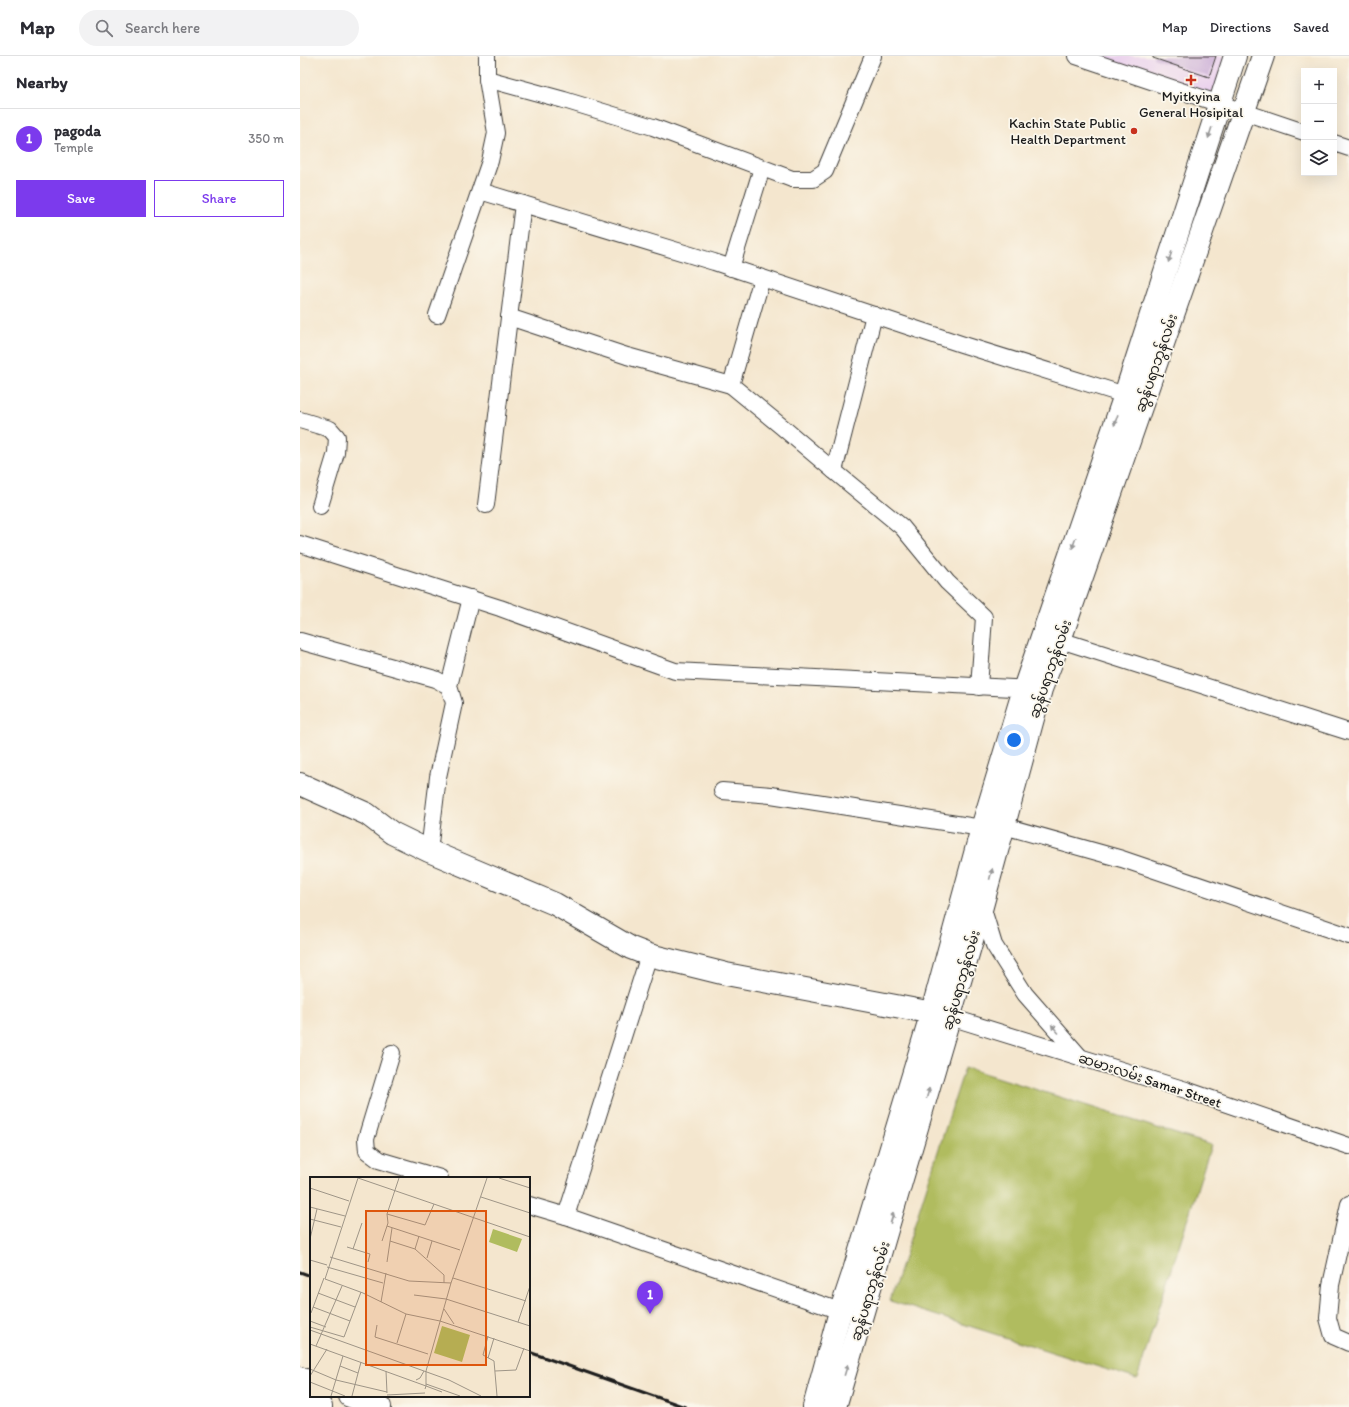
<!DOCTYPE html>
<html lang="en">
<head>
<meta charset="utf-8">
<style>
  :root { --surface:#fff; --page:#f2f2f3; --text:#2b2b33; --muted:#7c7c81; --line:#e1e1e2; --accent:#7c3aed }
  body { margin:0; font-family:Itim,"Noto Sans Myanmar",sans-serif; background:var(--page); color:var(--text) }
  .controls { position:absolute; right:12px; top:12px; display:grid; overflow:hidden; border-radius:0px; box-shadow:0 4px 16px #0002 }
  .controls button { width:36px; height:36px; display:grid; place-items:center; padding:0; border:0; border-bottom:1px solid var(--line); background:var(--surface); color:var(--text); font:20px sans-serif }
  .you { position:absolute; left:714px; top:684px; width:14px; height:14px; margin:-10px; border:3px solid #fff; border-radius:50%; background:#1a73e8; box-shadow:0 0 0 6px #1a73e833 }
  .badge { display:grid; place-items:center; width:26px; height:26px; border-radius:50%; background:var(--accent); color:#fff; font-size:13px; font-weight:700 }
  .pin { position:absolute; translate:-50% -33px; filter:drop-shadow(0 1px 2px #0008) }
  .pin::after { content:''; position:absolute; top:21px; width:14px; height:12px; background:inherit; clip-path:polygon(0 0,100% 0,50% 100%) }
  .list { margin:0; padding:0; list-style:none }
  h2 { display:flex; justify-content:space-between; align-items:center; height:52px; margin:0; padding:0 16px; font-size:17px }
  h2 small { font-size:13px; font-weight:400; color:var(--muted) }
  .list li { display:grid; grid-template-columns:26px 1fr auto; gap:12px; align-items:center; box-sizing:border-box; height:60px; padding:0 16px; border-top:1px solid var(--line) }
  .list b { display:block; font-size:15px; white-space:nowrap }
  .list p { margin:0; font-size:13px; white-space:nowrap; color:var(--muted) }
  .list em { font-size:13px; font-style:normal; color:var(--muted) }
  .actions { display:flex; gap:8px; padding:12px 16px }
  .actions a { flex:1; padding:9px 0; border:1px solid var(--accent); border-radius:0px; text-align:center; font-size:14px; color:var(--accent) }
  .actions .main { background:var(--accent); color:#fff }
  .icon { flex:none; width:22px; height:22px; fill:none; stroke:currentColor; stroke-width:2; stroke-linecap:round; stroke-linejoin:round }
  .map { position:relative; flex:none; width:1049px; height:1351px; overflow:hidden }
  header { display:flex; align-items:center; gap:24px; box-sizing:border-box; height:56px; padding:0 20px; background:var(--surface); border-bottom:1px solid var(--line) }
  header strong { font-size:19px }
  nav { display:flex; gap:22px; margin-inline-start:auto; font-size:14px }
  .search { width:280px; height:36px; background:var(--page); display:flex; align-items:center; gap:10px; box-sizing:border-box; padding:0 14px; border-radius:22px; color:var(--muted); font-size:15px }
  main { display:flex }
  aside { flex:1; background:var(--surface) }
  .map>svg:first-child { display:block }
  .built { fill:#ead1ed }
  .green { fill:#b0bc5e; stroke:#666c3d }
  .building { fill:#c7a8d5 }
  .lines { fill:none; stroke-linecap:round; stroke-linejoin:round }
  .street-casing { stroke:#3c3a37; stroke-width:18 }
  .secondary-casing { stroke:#3c3a37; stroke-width:24 }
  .highway-casing { stroke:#3c3a37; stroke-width:24 }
  .street { stroke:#fff; stroke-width:16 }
  .secondary { stroke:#fff; stroke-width:22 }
  .highway { stroke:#fff; stroke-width:22 }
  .rail { stroke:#1c1c1c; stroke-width:3 }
  .oneway { fill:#999 }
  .poi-dot { fill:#c8321e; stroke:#fbf7ec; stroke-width:1.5 }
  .labels { text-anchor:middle; stroke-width:3.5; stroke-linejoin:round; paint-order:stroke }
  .poi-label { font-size:14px; fill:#1c1c1c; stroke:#fbf7ec }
  .street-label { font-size:14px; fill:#1c1c1c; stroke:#fbf7ec }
  .inset-road { fill:none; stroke:#9e9587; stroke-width:1 }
  .view { fill:#de560d; fill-opacity:0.15; stroke:#de560d; stroke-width:2 }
  .inset-edge { fill:none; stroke:#1c1c1c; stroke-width:2 }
</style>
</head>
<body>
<header>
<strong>Map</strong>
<div class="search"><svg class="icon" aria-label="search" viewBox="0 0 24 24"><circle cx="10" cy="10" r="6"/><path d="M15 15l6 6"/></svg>Search here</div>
<nav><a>Map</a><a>Directions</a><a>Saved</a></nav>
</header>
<main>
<aside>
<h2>Nearby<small></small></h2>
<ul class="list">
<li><span class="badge">1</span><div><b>pagoda</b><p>Temple</p></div><em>350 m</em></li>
</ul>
<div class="actions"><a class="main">Save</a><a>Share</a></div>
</aside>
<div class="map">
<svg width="1049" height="1351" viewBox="0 0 1049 1351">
  <rect width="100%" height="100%" fill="#fbf7ec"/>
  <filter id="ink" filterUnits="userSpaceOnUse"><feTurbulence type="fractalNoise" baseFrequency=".025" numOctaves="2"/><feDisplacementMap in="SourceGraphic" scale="8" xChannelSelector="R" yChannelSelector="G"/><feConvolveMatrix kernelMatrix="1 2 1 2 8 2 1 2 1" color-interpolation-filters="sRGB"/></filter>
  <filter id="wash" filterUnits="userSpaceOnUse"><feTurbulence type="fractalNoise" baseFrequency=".012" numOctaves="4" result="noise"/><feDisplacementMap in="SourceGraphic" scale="16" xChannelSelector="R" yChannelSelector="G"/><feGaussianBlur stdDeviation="0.9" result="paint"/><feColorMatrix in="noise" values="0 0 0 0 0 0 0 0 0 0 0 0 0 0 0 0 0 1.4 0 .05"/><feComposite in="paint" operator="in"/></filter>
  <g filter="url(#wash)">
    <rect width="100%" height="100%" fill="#f4e6ce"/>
    <polygon class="built" points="789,0 935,0 920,49"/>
    <polygon class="green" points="665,1011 911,1089 837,1323 590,1245"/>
    <g id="blocks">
      <polygon class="building" points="853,0 916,0 909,21 853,2"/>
    </g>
  </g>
  <g filter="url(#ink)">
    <use href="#blocks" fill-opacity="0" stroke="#3c3a37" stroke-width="1"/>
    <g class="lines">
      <defs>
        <g id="street">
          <polyline points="187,0 187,23 264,44 353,71 492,123 513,123 525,115 573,0"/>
          <polyline points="776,0 1004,76"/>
          <polyline points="1034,87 1049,92"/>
          <polyline points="180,135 414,206 661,288 825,339"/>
          <polyline points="431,212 462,112"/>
          <polyline points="462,222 431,329 481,370 534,415 602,471 647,526 684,561 679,631"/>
          <polyline points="137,259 190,105 196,77 187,23"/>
          <polyline points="209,261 327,300 431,329"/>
          <polyline points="0,364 30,373 37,381 36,397 20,450"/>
          <polyline points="534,415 574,259"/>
          <polyline points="186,449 223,148"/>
          <polyline points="0,488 200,552 375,615 735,633"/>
          <polyline points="760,584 1049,676"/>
          <polyline points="0,585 135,623 149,630"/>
          <polyline points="422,735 471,739 682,772 704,770 822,803 1049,880"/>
          <polyline points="129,795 138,721 154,647 149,630 171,542"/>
          <polyline points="682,850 694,889 725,938 781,1002"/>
          <polyline points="650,961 886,1034 1049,1090"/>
          <polyline points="92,997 66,1083 67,1095 79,1104 140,1122"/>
          <polyline points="1049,1148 1031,1229 1028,1262 1033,1280 1049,1287"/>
          <polyline points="229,1149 266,1160 540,1255"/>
          <polyline points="266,1160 349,899"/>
        </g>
        <polyline id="secondary" points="0,728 67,758 92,777 129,795 255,848 331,892 349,899 426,918 649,960"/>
        <g id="highway">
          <polyline points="0,1322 11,1326"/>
          <polyline points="50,1340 80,1351"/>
          <polyline points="0,1343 21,1351"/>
          <polyline points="514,1351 538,1263 553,1218 632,956 682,772 724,633 825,339 935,0"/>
          <polyline points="535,1351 682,850 741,633 760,584 963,0"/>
        </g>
      </defs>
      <use href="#street" class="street-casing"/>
      <use href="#secondary" class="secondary-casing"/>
      <use href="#highway" class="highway-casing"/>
      <use href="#street" class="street"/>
      <use href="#secondary" class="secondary"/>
      <use href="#highway" class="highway"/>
      <g class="rail">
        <polyline points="0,1216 11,1220"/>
        <polyline points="229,1296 385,1351"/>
      </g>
    </g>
    <defs><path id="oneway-solid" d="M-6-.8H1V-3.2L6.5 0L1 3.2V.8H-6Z"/></defs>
    <g class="oneway">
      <use href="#oneway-solid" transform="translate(910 77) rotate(108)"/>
      <use href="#oneway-solid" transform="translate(870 201) rotate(108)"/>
      <use href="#oneway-solid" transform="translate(816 364) rotate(109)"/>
      <use href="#oneway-solid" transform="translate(774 487) rotate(109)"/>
      <use href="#oneway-solid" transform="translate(691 818) rotate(-75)"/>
      <use href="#oneway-solid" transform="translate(755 973) rotate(-131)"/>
      <use href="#oneway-solid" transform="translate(628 1037) rotate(-74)"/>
      <use href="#oneway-solid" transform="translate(592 1162) rotate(-73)"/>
      <use href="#oneway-solid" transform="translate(546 1314) rotate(-73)"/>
    </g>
  </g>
  <g class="poi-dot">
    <path d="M889 18h4v4h4v4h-4v4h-4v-4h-4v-4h4z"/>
    <circle cx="834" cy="75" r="4"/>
  </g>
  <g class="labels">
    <g class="poi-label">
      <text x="891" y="45">Myitkyina<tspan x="891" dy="16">General Hosipital</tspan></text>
      <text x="826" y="72" text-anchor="end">Kachin State Public<tspan x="826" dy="16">Health Department</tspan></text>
    </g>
    <g class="street-label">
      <text transform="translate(856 307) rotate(-71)" y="5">ဆွန်ပရာဘွန်လမ်း</text>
      <text transform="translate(750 613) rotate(-71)" y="5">ဆွန်ပရာဘွန်လမ်း</text>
      <text transform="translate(661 924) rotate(-74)" y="5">ဆွန်ပရာဘွန်လမ်း</text>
      <text transform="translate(850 1024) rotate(18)" y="5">ဆမားလမ်း Samar Street</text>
      <text transform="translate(570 1235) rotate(-73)" y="5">ဆွန်ပရာဘွန်လမ်း</text>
    </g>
  </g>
  <g transform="translate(10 1121)">
    <rect width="220" height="220" fill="#f4e6ce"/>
    <path d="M183,52l29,10 -5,13 -28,-10zM132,149l28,9 -8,27 -28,-9z" fill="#b0bc5e"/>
    <path class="inset-road" d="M48,1l-33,101 38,14 43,21 34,7 90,30M48,1l172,59M89,1l-12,36 38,11 9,-21M189,1l31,10M0,11l39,13M171,20l49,16M0,30l35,9M0,42l31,8M77,49l73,24M109,59l-4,13 29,26v8M0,62l7,-30M72,64l6,-18 -1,-9M80,64l25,8M37,70l23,7 -2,8M43,72l9,-26M20,80l79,24 42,2M117,81l5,-17M0,83l17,5M77,85l5,-34M17,90l56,16M143,101l73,23M8,116l37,14M104,118l32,4 84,27M71,125l5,-29M3,130l37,14M134,132l10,15M1,136l13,-35M0,144l16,6M208,145l12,-36M67,148l-2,12 53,17M0,150l34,10 17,-45M0,153l139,50 32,16M178,159l-5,19 11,6 3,35M87,166l9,-29M0,167l116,42v-15l25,-88 36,-105M6,169l26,-60M178,181l6,-20M30,189l18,7M0,192l26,11 51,12M76,194l1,22M185,194l21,-1 8,-22M0,199l17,-27M106,203l4,-2 4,-7M0,205l35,14M116,207l34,12M115,212l1,-3 16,6M77,218l38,-2M21,219l12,-40M42,219l9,-34"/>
    <path class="view" d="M56,34h120v154h-120z"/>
    <rect width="220" height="220" class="inset-edge"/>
  </g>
</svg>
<div class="controls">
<button>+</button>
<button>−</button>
<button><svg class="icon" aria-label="layers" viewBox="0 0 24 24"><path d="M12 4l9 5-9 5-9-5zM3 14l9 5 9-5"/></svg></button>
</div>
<div class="you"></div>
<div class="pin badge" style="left:350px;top:1258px">1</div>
</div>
</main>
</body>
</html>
